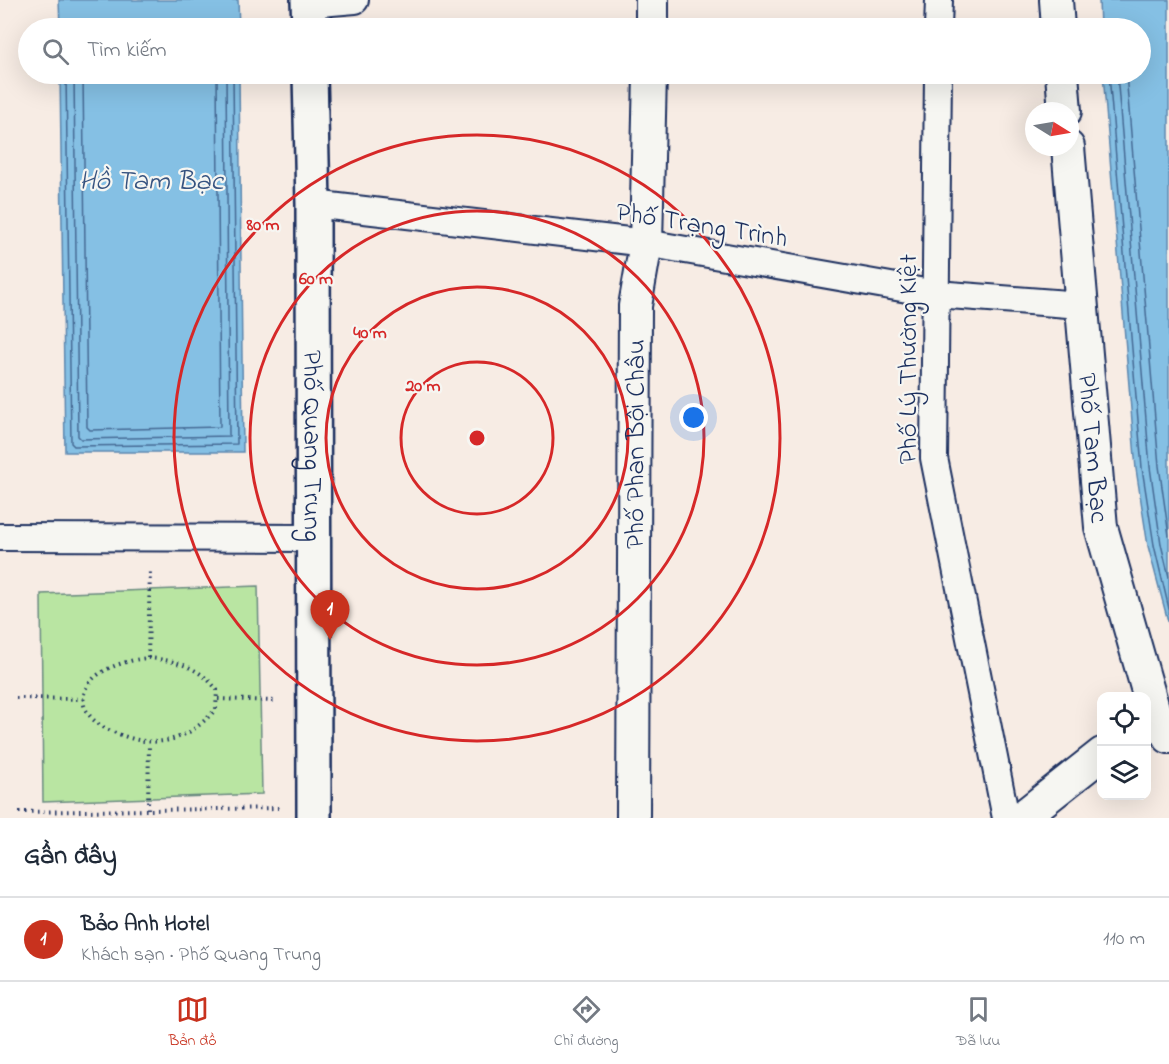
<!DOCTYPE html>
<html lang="vi">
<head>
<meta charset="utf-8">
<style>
  :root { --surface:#fff; --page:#f6f6f7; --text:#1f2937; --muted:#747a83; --line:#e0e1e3; --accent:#c8321e }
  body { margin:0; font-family:"Indie Flower",sans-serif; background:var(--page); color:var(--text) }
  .controls { position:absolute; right:18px; bottom:18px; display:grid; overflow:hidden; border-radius:12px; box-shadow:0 6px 24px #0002 }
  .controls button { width:54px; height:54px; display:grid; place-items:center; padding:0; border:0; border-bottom:2px solid var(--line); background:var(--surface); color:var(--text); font:30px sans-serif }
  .compass { position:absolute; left:1025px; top:102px; width:54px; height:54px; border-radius:50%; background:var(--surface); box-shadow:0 6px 24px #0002; rotate:101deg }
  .you { position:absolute; left:694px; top:418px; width:21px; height:21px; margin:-15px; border:4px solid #fff; border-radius:50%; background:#1a73e8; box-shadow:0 0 0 9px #1a73e833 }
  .badge { display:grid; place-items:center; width:39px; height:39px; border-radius:50%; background:var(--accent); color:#fff; font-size:20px; font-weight:700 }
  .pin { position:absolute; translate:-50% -50px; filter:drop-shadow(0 2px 3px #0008) }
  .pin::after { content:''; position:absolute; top:32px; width:21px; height:18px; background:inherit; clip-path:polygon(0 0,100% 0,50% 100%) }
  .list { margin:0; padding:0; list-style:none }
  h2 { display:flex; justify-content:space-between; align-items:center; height:78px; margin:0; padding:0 24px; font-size:26px }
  h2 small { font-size:20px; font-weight:400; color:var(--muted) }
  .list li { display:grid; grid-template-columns:39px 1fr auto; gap:18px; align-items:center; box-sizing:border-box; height:84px; padding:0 24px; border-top:2px solid var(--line) }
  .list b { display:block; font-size:22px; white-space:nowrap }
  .list p { margin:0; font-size:20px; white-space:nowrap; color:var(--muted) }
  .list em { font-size:20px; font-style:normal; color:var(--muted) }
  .icon { flex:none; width:33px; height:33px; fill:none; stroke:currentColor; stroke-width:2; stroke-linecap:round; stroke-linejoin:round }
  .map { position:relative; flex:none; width:1169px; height:818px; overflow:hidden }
  .search { position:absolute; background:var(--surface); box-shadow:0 6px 24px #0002; left:18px; right:18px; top:18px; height:66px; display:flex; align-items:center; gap:15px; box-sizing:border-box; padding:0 21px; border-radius:33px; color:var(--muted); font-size:22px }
  .sheet { height:162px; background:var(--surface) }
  nav { display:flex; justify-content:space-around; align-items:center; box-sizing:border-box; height:84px; border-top:2px solid var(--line); background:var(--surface); font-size:16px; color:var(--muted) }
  nav a { display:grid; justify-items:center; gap:3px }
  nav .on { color:var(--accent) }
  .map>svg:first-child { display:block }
  .green { fill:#b9e5a2; stroke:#6a8a80; stroke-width:1.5 }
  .water { fill:#85c0e4; stroke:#5b86ae; stroke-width:1.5 }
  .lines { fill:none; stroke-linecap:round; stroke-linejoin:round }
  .shore { stroke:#456994; stroke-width:1.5 }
  .minor-casing { stroke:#1b2f5e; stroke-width:30 }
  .tertiary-casing { stroke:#1b2f5e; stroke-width:36 }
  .secondary-casing { stroke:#1b2f5e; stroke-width:38 }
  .path { stroke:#1b2f5e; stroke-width:4; stroke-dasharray:1.5 4.5; stroke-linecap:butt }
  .minor { stroke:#f6f6f2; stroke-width:26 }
  .tertiary { stroke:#f6f6f2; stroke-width:32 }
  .secondary { stroke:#f6f6f2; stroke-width:33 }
  .ring { fill:none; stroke:#d62828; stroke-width:3 }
  .labels { text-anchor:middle; stroke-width:4.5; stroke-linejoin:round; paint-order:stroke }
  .street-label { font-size:27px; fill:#1b2f5e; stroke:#f6f6f2 }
  .water-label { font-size:28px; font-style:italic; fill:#365380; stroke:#f6f6f2 }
  .centre { fill:#d62828; stroke:#f6f6f2; stroke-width:3 }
  .ring-label { font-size:18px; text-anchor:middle; font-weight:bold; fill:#d62828; stroke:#f6f6f2; stroke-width:4.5; stroke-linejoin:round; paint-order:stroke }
</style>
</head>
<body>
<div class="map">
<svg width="1169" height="818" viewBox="0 0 1169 818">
  <rect width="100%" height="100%" fill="#f7ece4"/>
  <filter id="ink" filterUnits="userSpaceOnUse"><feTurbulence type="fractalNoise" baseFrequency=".0167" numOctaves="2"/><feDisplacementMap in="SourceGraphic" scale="12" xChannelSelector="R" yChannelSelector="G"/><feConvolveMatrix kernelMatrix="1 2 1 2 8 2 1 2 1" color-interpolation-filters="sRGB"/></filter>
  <g filter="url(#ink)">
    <polygon class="green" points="258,586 262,794 43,802 41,594"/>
    <g class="water">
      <polygon points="59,0 238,0 239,28 60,28"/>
      <polygon points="1099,0 1169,0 1169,625 1148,546 1136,469 1103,74 1140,74 1140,28 1100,28"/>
      <polygon points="60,74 239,74 243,452 65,452"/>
    </g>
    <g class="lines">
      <g class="shore">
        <polyline points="66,74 71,443 74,446 237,444 233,74"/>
        <polyline points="74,74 78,436 81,439 229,436 226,74"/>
        <polyline points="83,74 87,427 90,430 220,427 217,74"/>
        <polyline points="1109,74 1142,468 1154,545 1169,609"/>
        <polyline points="1117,74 1150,467 1161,544 1169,577"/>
        <polyline points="1126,74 1159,466 1169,536"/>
      </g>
      <defs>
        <g id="minor">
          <polyline points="308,4 355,0"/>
          <polyline points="938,28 939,0"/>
          <polyline points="938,74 934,458 1006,818"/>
          <polyline points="313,204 646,243 936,294 1081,305"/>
          <polyline points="0,537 313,538"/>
        </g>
        <g id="tertiary">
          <polyline points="1056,0 1058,28"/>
          <polyline points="652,28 652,0"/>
          <polyline points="1062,74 1065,111"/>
          <path id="s1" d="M1068,147l33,380 53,185 15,25"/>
          <path id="s2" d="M633,818l2,-512 11,-63 4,-169"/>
          <polyline points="1021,818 1102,754"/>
        </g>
        <g id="secondary">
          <polyline points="308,0 309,28"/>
          <path id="s3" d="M310,74l3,130 1,614"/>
        </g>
      </defs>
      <use href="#minor" class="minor-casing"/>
      <use href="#tertiary" class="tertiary-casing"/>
      <use href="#secondary" class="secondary-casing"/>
      <g class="path">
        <path d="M148,658c27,2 52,9 69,32l-1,19c-32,36 -64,41 -107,21 -10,-4 -22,-14 -25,-25 -6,-32 41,-45 64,-47z"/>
        <polyline points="148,658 150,569"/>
        <polyline points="16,698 85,699"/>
        <polyline points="218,699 277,701"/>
        <polyline points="148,809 149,743"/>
        <polyline points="19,812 280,808"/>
      </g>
      <use href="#minor" class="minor"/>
      <use href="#tertiary" class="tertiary"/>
      <use href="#secondary" class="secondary"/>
    </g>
  </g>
  <g class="ring">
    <circle cx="477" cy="438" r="76"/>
    <circle cx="477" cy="438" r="151"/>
    <circle cx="477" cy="438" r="227"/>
    <circle cx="477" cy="438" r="303"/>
  </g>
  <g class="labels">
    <g class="street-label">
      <text transform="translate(702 224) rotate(9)" y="9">Phố Trạng Trình</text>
      <text transform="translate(907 359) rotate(-90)" y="9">Phố Lý Thường Kiệt</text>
      <text dy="9" stroke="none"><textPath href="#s2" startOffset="374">Phố Phan Bội Châu</textPath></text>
      <text dy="9" stroke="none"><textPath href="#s3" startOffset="372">Phố Quang Trung</textPath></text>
      <text dy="9" stroke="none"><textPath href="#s1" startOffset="302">Phố Tam Bạc</textPath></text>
    </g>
    <g class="water-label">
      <text x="151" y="189">Hồ Tam Bạc</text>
    </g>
  </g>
  <circle cx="477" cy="438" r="9" class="centre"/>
  <g class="ring-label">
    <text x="263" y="230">80 m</text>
    <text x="316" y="284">60 m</text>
    <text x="370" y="338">40 m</text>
    <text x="423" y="391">20 m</text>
  </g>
</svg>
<div class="controls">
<button><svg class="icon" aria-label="locate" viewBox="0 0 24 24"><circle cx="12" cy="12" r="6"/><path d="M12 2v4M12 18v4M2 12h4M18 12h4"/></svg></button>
<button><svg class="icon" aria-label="layers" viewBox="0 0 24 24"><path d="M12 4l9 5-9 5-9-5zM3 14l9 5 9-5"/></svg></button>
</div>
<svg class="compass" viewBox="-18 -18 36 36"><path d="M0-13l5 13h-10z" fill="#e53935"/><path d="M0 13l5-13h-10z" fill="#747a83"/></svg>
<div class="you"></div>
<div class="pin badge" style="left:330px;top:640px">1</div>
<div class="search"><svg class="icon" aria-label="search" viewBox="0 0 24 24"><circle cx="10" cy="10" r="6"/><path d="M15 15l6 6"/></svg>Tìm kiếm</div>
</div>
<section class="sheet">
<h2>Gần đây<small></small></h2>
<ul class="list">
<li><span class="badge">1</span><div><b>Bảo Anh Hotel</b><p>Khách sạn · Phố Quang Trung</p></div><em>110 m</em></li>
</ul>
</section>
<nav>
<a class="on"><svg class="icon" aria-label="map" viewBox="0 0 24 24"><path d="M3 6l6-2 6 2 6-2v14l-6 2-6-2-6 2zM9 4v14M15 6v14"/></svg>Bản đồ</a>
<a><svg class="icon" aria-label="directions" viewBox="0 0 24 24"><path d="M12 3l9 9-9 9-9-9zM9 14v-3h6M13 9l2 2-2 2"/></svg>Chỉ đường</a>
<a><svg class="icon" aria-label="saved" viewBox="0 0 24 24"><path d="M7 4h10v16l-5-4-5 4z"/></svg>Đã lưu</a>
</nav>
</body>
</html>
